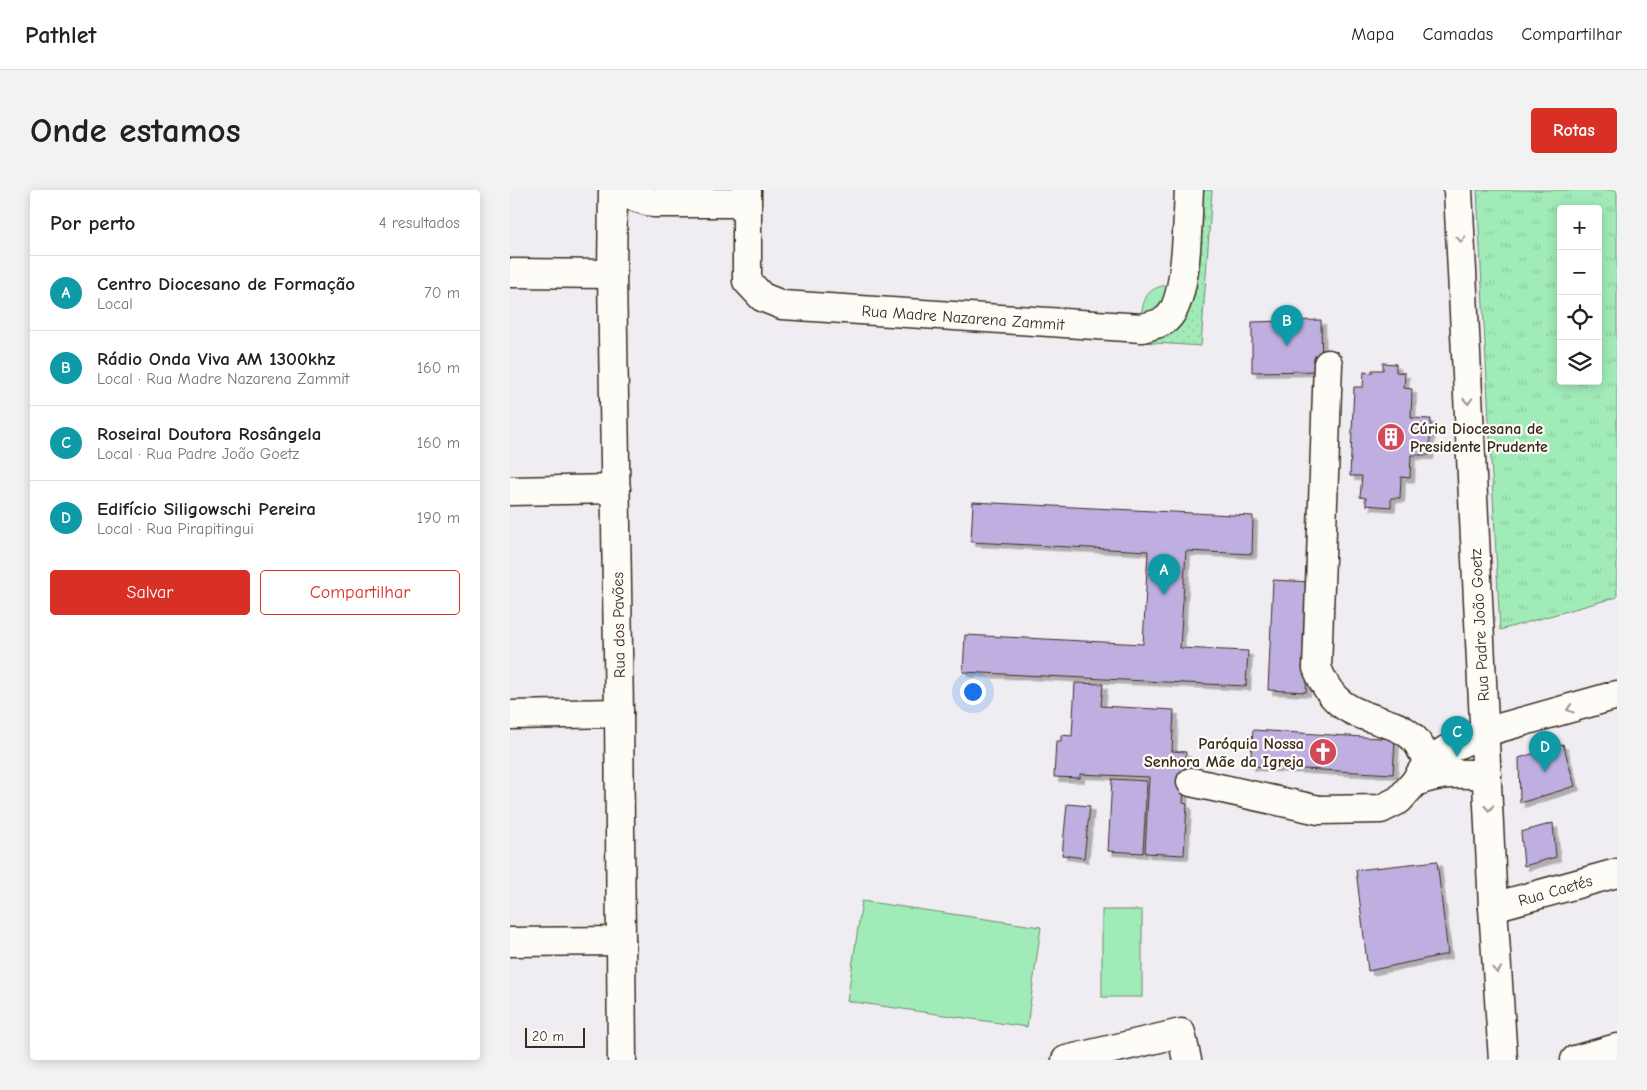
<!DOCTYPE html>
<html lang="pt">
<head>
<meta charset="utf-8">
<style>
  :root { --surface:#fff; --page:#f2f2f2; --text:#222; --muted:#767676; --line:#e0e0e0; --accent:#d93025 }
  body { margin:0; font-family:"Comic Neue",sans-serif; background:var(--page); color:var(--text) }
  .controls { position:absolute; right:15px; top:15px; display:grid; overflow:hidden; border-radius:5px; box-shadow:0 2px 12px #0003 }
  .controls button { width:45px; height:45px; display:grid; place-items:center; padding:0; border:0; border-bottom:1px solid var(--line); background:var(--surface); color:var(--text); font:25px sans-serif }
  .scale { position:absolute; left:15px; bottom:12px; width:60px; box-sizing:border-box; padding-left:5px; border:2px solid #3b2a1e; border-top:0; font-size:14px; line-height:18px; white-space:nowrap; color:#3b2a1e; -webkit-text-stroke:4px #fdfcf7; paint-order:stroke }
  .you { position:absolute; left:462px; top:501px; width:18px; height:18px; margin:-12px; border:4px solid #fff; border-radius:50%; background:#1a73e8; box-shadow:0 0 0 8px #1a73e833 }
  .badge { display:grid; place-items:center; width:32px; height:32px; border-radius:50%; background:var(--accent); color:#fff; font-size:16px; font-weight:700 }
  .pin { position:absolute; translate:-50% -41px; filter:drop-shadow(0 1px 2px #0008) }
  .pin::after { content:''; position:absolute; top:26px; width:18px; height:15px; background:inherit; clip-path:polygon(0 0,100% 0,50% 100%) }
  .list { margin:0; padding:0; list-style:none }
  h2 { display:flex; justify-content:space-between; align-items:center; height:65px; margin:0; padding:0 20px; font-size:21px }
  h2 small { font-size:16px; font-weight:400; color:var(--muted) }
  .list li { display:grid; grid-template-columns:32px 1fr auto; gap:15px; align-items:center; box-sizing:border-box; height:75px; padding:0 20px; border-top:1px solid var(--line) }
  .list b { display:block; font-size:19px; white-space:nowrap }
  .list p { margin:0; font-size:16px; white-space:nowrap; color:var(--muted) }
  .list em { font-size:16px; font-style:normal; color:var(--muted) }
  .actions { display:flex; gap:10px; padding:15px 20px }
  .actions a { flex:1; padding:11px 0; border:1px solid var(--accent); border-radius:5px; text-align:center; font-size:18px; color:var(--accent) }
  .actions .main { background:var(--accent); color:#fff }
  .icon { flex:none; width:28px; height:28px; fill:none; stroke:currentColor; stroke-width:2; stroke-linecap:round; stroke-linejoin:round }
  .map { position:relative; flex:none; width:1107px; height:870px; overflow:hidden; border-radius:5px }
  header { display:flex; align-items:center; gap:30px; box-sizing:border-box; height:70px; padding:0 25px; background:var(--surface); border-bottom:1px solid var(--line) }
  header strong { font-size:24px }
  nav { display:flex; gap:28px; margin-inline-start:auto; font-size:18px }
  .intro { display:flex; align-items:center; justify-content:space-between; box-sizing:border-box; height:120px; padding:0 30px }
  h1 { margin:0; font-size:35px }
  .button { padding:12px 22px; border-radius:5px; background:var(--accent); color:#fff; font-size:18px; font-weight:700 }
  main { display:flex; gap:30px; padding:0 30px }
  aside { flex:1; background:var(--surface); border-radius:5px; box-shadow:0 2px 12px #0003 }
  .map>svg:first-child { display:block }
  .grass { fill:url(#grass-tufts); stroke:#6e8a6c; fill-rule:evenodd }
  .park { fill:url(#park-dots); stroke:#6e8a6c }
  .garden { fill:#a1ebb9; stroke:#6e8a6c }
  .building { fill:#beafe0; stroke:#3b2a1e; filter:url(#shadow) }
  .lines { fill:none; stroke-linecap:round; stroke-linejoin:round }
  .minor-casing { stroke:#3b2a1e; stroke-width:31 }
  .minor { stroke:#fdfcf7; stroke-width:28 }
  .oneway { stroke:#9c938a }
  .labels { text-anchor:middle; stroke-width:4.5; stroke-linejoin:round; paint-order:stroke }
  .street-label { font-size:16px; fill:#3b2a1e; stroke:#fdfcf7 }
  .poi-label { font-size:16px; font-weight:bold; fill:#3b2a1e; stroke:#fdfcf7; text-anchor:start }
</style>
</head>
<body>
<header>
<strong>Pathlet</strong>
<nav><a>Mapa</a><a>Camadas</a><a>Compartilhar</a></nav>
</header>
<div class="intro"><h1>Onde estamos</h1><a class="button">Rotas</a></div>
<main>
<aside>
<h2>Por perto<small>4 resultados</small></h2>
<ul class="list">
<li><span class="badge" style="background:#0f9aa8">A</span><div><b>Centro Diocesano de Formação</b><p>Local</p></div><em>70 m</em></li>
<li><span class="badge" style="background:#0f9aa8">B</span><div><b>Rádio Onda Viva AM 1300khz</b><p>Local · Rua Madre Nazarena Zammit</p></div><em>160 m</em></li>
<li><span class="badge" style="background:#0f9aa8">C</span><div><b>Roseiral Doutora Rosângela</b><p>Local · Rua Padre João Goetz</p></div><em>160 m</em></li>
<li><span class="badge" style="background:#0f9aa8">D</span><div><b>Edifício Siligowschi Pereira</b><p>Local · Rua Pirapitingui</p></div><em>190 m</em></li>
</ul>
<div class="actions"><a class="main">Salvar</a><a>Compartilhar</a></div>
</aside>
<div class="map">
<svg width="1107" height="870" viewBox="0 0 1107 870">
  <defs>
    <pattern id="grass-tufts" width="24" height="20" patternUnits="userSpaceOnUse" patternTransform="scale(1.25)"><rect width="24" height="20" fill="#a1ebb9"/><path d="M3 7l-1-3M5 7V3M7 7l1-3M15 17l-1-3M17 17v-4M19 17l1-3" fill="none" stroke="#8cca9f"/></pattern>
    <pattern id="park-dots" width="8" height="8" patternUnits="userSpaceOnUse" patternTransform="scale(1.25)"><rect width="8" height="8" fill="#a1ebb9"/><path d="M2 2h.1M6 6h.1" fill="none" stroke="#8cca9f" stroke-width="1.8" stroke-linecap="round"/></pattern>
    <filter id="shadow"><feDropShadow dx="4.5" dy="4.5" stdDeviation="0" flood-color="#0004"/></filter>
  </defs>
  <rect width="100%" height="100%" fill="#f0edf2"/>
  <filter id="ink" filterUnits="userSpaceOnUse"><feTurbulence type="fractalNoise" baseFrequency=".02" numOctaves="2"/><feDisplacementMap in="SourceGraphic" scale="10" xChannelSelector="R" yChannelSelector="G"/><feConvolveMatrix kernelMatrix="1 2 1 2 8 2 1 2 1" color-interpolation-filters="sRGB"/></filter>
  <g filter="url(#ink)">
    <path class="grass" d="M967,0h140v407l-117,33zM1051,19h37v172h-37z"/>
    <polygon class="park" points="688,0 702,0 691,156 630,152 669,138 678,120 682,97"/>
    <g class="garden">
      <path d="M657,95l5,1 -2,7 -14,17 -15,5c3,-18 7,-27 26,-30z"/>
      <polygon points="352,711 531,737 517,837 337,811"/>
      <rect x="592" y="720" width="40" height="87"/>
    </g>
    <g class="building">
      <polygon points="811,130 812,181 742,182 742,132"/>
      <polygon points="873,173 886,174 886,182 895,183 894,198 902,199 901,228 921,229 919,265 901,265 900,288 891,287 890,308 881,308 881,317 856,315 856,308 850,307 852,286 840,286 844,197 853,197 854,182 862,183 862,180 873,180"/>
      <polygon points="463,312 743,326 742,364 676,361 670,458 738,461 736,496 453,482 455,445 633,454 638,361 461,352"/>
      <polygon points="763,390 801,392 796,502 758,500"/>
      <polygon points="565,493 593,494 591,516 664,520 662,561 676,562 673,613 677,614 674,665 635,663 639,587 570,584 570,588 544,587 546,551 551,551 551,545 562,546"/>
      <polygon points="743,540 885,549 883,584 740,576"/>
      <polygon points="1053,554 1065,596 1010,613 1009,568"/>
      <polygon points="602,589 637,591 633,663 598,661"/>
      <polygon points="557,614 580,616 574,668 552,665"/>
      <polygon points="1043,633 1046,667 1014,676 1011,642"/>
      <polygon points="927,671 938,764 858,781 846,680"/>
    </g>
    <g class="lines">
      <defs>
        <g id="minor">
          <polyline points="103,0 102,84 109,523 112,870"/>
          <polyline points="113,0 121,6 144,13 236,13"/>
          <path d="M237,0v91l15,16 20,8 360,23c7,-2 16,-4 22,-7 25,-15 23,-103 25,-131"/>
          <polyline points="948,0 983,717 993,870"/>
          <polyline points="0,83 102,84"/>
          <path d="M818,174l-11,304c15,37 30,42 66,54 10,3 19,6 27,13 12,9 17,27 22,40"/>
          <polyline points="0,301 106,299"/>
          <polyline points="0,525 109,523"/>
          <path d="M977,585c-28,-2 -45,-3 -72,7l12,-19 19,-13 39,-18 132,-37"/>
          <polyline points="681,592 809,620 871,619 889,610 905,592"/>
          <polyline points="983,717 1107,683"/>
          <polyline points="0,752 111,751"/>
          <polyline points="556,870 671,843 677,870"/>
          <polyline points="1065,870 1107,858"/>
        </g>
      </defs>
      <use href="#minor" class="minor-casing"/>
      <use href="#minor" class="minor"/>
    </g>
    <defs><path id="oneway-chevron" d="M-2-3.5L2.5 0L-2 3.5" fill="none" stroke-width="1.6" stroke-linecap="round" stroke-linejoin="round" transform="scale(1.25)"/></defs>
    <g class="oneway">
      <use href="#oneway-chevron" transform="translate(951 49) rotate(87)"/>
      <use href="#oneway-chevron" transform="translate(958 211) rotate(87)"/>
      <use href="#oneway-chevron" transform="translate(1060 519) rotate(164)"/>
      <use href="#oneway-chevron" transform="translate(979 618) rotate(87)"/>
      <use href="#oneway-chevron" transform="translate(987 780) rotate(86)"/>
    </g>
  </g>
  <defs>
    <symbol id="building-disc" viewBox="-11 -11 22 22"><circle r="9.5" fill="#d1495b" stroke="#fdfcf7"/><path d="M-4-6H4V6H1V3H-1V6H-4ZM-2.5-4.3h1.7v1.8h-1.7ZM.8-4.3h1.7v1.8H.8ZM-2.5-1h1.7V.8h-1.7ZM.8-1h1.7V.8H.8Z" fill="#fff"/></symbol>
    <symbol id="church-disc" viewBox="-11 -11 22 22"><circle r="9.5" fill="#d1495b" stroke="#fdfcf7"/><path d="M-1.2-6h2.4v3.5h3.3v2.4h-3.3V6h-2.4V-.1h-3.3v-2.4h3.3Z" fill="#fff"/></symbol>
  </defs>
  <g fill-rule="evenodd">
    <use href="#building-disc" x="865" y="231" width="32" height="32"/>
    <use href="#church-disc" x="797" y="546" width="32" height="32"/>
  </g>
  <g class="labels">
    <g class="street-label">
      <text transform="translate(453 127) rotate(4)" y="6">Rua Madre Nazarena Zammit</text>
      <text transform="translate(108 435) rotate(-91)" y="6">Rua dos Pavões</text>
      <text transform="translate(969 435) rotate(-93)" y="6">Rua Padre João Goetz</text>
      <text transform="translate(1045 700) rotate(-16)" y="6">Rua Caetés</text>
    </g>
    <g class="poi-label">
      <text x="900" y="244">Cúria Diocesana de<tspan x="900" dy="18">Presidente Prudente</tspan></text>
      <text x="794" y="559" text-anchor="end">Paróquia Nossa<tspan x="794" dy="18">Senhora Mãe da Igreja</tspan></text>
    </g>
  </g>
</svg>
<div class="controls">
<button>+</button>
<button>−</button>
<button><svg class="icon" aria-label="locate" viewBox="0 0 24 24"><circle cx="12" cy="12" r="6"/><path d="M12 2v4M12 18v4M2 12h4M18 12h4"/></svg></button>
<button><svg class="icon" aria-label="layers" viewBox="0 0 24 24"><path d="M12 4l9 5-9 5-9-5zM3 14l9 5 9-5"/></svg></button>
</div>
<div class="scale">20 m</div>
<div class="you"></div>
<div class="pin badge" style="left:654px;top:405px;background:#0f9aa8">A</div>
<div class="pin badge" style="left:777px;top:156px;background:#0f9aa8">B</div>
<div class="pin badge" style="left:947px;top:567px;background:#0f9aa8">C</div>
<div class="pin badge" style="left:1035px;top:582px;background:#0f9aa8">D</div>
</div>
</main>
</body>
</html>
